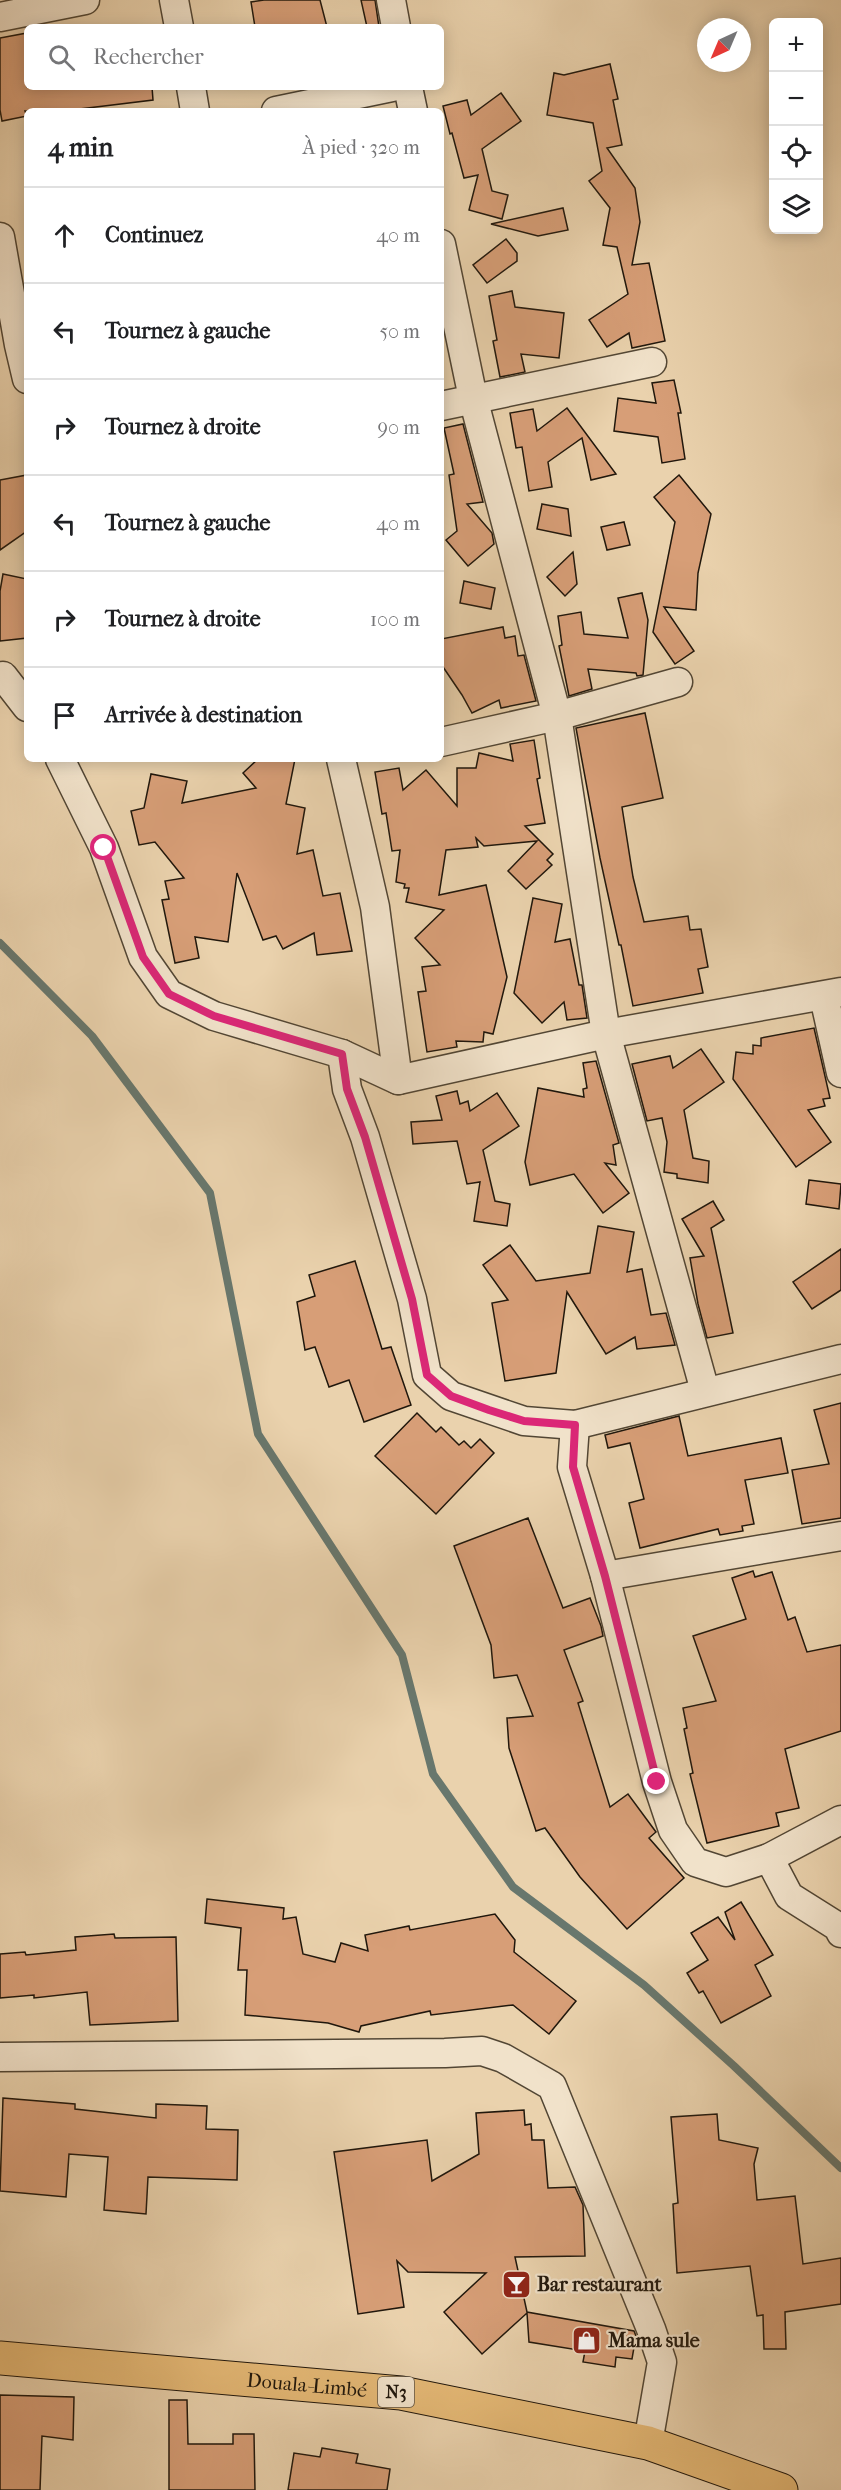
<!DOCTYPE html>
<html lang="fr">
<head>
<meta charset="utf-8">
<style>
  :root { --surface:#fff; --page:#f2f2f2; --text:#202124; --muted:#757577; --line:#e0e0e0 }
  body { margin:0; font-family:"IM FELL French Canon",serif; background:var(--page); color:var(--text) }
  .controls { position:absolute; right:18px; top:18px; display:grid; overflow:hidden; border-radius:9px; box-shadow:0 3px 15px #0003 }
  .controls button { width:54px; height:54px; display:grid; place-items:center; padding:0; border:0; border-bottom:2px solid var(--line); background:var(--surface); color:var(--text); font:30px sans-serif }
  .compass { position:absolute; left:697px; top:18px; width:54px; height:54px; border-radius:50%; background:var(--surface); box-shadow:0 3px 15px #0003; rotate:224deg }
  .stop { position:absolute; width:18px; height:18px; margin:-14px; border:4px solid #db2777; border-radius:50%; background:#fff }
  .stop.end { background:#db2777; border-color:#fff; box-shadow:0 2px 6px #0008 }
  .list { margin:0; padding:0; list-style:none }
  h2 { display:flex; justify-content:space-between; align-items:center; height:78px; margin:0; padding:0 24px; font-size:26px }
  h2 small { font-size:20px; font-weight:400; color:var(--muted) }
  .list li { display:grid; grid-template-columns:39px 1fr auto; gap:18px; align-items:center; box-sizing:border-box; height:96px; padding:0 24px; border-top:2px solid var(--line) }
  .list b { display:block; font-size:22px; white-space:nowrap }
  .list em { font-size:20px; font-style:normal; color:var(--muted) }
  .icon { flex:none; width:33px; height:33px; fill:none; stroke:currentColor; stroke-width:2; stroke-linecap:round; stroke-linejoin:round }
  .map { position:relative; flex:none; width:841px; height:2490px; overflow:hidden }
  .search { position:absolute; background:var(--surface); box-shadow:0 3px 15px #0003; left:24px; top:24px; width:420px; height:66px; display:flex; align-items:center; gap:15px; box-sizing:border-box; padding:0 21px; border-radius:9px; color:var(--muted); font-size:22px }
  .panel { position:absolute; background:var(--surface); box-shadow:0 3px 15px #0003; left:24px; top:108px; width:420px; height:654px; border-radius:9px }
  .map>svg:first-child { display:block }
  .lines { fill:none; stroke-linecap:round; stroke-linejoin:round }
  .stream { stroke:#68776d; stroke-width:8 }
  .building { fill:#d79e77; stroke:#20170c; stroke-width:1.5 }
  .minor-casing { stroke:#524634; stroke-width:31 }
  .trunk-casing { stroke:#20170c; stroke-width:35 }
  .minor { stroke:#f1e2ca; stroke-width:28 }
  .trunk { stroke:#e5b976; stroke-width:33 }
  .route { stroke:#db2777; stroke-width:8 }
  .labels { text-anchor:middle; stroke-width:4.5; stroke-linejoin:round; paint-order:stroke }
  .shield { fill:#f1e2ca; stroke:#5f5445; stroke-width:1.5 }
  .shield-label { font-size:18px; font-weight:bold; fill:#20170c }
  .poi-label { font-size:20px; font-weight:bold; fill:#20170c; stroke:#f1e2ca; text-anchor:start }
  .street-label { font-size:20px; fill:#20170c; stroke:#f1e2ca }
</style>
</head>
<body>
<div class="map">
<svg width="841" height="2490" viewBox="0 0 841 2490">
  <rect width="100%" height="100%" fill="#ead2ad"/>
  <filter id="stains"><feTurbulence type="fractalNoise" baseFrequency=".00333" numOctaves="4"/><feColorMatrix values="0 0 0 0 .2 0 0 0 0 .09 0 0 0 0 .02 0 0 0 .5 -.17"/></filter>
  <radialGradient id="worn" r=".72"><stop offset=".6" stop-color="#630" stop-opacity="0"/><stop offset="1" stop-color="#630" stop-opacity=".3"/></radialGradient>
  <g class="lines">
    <polyline class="stream" points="0,943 92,1036 210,1193 258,1434 402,1655 433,1774 513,1887 644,1985 734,2066 841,2168"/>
  </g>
  <g class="building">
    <polygon points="264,0 320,0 327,27 255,27 251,2"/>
    <polygon points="361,0 375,0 379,27 367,27"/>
    <polygon points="27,33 27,87 152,87 153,100 63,111 25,111 27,116 2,121 0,110 0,38"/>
    <polygon points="610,64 618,99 613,100 622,145 607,148 635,188 640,222 632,265 649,263 665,341 632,348 629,333 607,347 589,320 628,294 617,247 603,245 610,208 589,181 602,171 593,123 547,115 554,73 564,75"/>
    <polygon points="501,93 521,121 482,149 492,191 508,195 502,219 469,210 478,175 464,178 452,133 450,134 443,106 467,100 471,115"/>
    <polygon points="563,208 568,230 538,236 491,224"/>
    <polygon points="506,239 517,253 517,261 487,283 473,265"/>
    <polygon points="512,291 515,307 564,313 559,358 521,354 525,372 500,377 493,341 497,340 489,296"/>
    <polygon points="674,380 681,413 678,413 685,459 662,463 658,437 614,431 618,398 656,403 652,383"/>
    <polygon points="567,408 616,474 591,480 582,438 548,462 552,487 529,491 522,447 516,448 510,413 533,409 537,431"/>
    <polygon points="463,424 483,502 467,504 492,533 494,544 468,566 446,540 457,531 449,475 454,474 444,428"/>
    <polygon points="27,475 27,531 0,550 0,480"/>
    <polygon points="679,475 711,514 698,573 696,610 664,607 694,651 675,664 653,632 675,522 654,497"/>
    <polygon points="542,504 568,509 571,536 537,529"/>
    <polygon points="624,522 630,545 607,550 601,527"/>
    <polygon points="573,552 577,584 565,596 547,577"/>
    <polygon points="3,574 27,579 27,638 0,641 0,591"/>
    <polygon points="464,581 495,588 491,609 460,603"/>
    <polygon points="642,593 648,620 643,675 637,676 636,673 588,669 592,689 569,696 559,646 562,645 558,616 581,612 584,634 628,638 618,598"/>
    <polygon points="503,627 505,638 515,636 518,656 524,655 536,701 501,708 499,700 472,713 462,695 441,664 441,639"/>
    <polygon points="645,713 663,798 622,807 633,877 644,922 688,916 690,930 701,929 708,967 698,969 703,993 633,1006 621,945 619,945 600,858 576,728"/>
    <polygon points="534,740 540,778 537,779 545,823 525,826 553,854 547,860 552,865 526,889 508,871 537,841 484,846 476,838 478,847 446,850 439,895 486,885 507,977 493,1034 484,1032 483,1042 456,1041 457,1047 427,1052 418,992 426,991 422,967 440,965 415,938 444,910 406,902 409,888 404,888 405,884 396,882 400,850 392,851 386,813 382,814 375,772 399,768 403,790 426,770 457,806 457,768 476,768 479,753 513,761 510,744"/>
    <polygon points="258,759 295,759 286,804 305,808 297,854 313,850 323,896 340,893 352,951 317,955 314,933 283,949 276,936 263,940 237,873 228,942 195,937 199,958 175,963 162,900 169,899 165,881 184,878 155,842 139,845 131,811 144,808 151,774 187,781 182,803 256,788 243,773"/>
    <polygon points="533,898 562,904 555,942 570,939 579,985 582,985 587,1018 567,1020 564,1002 542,1023 514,993"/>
    <polygon points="814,1028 830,1098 823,1099 825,1106 808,1110 831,1142 796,1167 733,1079 736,1052 753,1054 753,1045 761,1046 761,1038"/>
    <polygon points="701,1049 724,1082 684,1110 693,1158 709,1161 708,1183 677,1178 677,1174 664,1172 667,1142 662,1118 647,1121 632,1064 670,1056 673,1068"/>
    <polygon points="596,1061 619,1143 613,1145 616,1165 605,1163 629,1193 603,1213 574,1174 530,1185 525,1162 538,1088 584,1097 583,1089 587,1088 583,1063"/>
    <polygon points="457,1091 460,1104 468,1101 470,1111 497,1093 519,1126 483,1150 495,1201 510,1204 507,1226 474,1221 480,1182 467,1184 457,1141 413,1144 411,1122 442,1120 436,1096"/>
    <polygon points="809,1180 841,1184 839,1209 806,1204"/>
    <polygon points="713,1201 724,1220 711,1228 733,1333 707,1338 698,1304 690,1258 704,1256 682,1219"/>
    <polygon points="598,1226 634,1232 627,1272 642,1269 651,1315 666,1313 675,1345 637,1349 635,1337 606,1354 567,1292 556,1373 505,1381 492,1303 508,1300 483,1265 510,1245 536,1281 590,1273"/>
    <polygon points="841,1249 841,1290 812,1309 793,1282"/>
    <polygon points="355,1261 382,1349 391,1347 411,1405 364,1422 349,1380 329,1387 315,1347 305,1350 297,1302 315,1296 309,1275"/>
    <polygon points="841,1403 841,1518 802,1524 792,1470 829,1464 814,1410"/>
    <polygon points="417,1413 436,1432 441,1427 459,1445 464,1441 471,1448 480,1439 494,1453 436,1514 375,1456"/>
    <polygon points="679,1416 688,1456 781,1438 788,1473 745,1480 754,1524 742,1526 743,1531 720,1535 718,1529 640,1548 629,1503 644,1499 630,1443 608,1448 605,1435"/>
    <polygon points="528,1518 563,1608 590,1598 601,1626 603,1636 564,1650 583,1701 578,1703 610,1807 628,1794 656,1832 649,1838 684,1878 627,1929 580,1877 545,1828 536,1831 509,1748 507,1718 533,1716 517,1675 494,1678 491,1645 454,1546"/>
    <polygon points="753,1571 755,1577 772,1572 788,1620 795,1617 807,1652 841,1645 841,1731 785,1749 799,1808 776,1813 779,1826 707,1843 690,1774 693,1773 684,1729 687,1728 683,1708 716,1701 693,1636 746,1619 732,1578"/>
    <polygon points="207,1899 284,1908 283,1919 296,1917 303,1954 335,1962 341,1943 368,1951 365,1935 409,1926 410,1930 495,1914 515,1940 514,1952 576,2001 549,2034 513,2005 431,2015 430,2011 361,2026 359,2032 328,2023 245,2015 247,1970 238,1970 241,1928 205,1923"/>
    <polygon points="741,1902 773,1955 755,1965 771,1996 721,2023 703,1991 699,1993 687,1973 708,1960 691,1933 718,1917 735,1940 725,1912"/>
    <polygon points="114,1934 115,1938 176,1937 178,2021 90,2025 87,1992 34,1998 34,1995 0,1998 0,1954 25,1952 26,1955 76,1950 75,1937"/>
    <polygon points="3,2098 75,2104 75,2109 156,2118 156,2104 207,2106 206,2129 238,2130 237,2180 148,2177 146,2214 104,2210 108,2157 69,2154 66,2197 0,2191"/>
    <polygon points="524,2110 525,2125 531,2124 532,2140 544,2140 548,2188 575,2187 583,2205 585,2256 515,2257 527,2312 634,2331 636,2336 632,2359 616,2357 615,2367 583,2362 585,2351 529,2342 527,2313 482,2354 444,2312 486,2273 408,2272 397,2261 404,2307 358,2314 334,2152 427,2140 432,2181 479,2154 476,2113"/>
    <polygon points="717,2114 719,2140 758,2148 754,2164 757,2200 795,2196 803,2264 841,2258 841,2304 785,2312 786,2349 764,2349 763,2315 757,2316 750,2266 677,2273 673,2204 678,2203 671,2117"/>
    <polygon points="0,2395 74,2397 73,2440 42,2436 40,2490 0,2490"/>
    <polygon points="169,2400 187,2400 188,2444 233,2444 233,2434 254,2434 255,2490 169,2490"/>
    <polygon points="322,2448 358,2454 356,2463 390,2469 387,2490 288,2490 294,2453 320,2457"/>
  </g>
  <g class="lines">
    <defs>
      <g id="minor">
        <polyline points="174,0 179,27"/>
        <polyline points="391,0 396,27"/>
        <polyline points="0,17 85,0"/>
        <polyline points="191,87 195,111"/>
        <polyline points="408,87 413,111"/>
        <polyline points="276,111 392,87"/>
        <polyline points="0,237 19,345 27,379"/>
        <polyline points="441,244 473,398 557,716 606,1034 705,1391"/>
        <polyline points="441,406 652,362"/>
        <polyline points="0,677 3,676 27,707"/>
        <polyline points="441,742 557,716 678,682"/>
        <polyline points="60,759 104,848 143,957 169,994 214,1016 342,1054 398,1080 606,1034 841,992"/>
        <polyline points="341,759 375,907 398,1080"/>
        <polyline points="824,997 841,1073"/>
        <polyline points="342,1054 347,1089 365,1137 412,1299 427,1375 451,1396 524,1421 575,1425 841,1359"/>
        <polyline points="575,1425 572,1467 605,1576 657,1782 673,1830 695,1862 726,1872 769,1858 841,1820"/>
        <polyline points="605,1576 841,1536"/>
        <polyline points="769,1858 789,1896 838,1927 841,1933"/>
        <polyline points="0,2057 445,2053 482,2051 503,2058 552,2086 651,2329 662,2362 648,2443"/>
      </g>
      <g id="trunk">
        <path id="s1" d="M0,2358l401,35 247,50 133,47"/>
      </g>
    </defs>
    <use href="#minor" class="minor-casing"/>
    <use href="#trunk" class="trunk-casing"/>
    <use href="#minor" class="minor"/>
    <use href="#trunk" class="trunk"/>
  </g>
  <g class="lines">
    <polyline class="route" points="104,848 143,957 169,994 214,1016 342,1054 347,1089 365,1137 412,1299 427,1375 451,1396 489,1410 524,1421 575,1425 573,1467 605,1576 657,1782"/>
  </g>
  <defs>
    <symbol id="bar-square" viewBox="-11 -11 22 22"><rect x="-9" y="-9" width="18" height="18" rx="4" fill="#8f2418" stroke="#f1e2ca"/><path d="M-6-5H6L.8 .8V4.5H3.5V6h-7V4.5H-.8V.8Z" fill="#fff"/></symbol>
    <symbol id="shop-square" viewBox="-11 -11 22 22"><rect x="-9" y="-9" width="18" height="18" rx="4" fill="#8f2418" stroke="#f1e2ca"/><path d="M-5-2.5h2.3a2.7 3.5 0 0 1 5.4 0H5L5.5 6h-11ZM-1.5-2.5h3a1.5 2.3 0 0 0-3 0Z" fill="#fff"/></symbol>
  </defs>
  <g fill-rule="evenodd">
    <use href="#bar-square" x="500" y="2268" width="33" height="33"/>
    <use href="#shop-square" x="570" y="2324" width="33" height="33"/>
  </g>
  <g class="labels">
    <rect class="shield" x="378" y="2377" width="36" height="30" rx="4.5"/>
    <g class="shield-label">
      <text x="396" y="2398">N3</text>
    </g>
    <g class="poi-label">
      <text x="537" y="2291">Bar restaurant</text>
      <text x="608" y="2347">Mama sule</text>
    </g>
    <g class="street-label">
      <text dy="7" stroke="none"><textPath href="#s1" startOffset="308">Douala-Limbé</textPath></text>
    </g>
  </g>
  <rect width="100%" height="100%" filter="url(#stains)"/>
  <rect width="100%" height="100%" fill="url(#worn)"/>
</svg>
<div class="controls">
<button>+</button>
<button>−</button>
<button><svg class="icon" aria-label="locate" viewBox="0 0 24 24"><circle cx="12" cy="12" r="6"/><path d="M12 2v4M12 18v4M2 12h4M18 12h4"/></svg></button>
<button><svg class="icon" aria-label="layers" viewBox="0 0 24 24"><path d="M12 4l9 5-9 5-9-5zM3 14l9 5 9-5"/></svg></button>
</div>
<svg class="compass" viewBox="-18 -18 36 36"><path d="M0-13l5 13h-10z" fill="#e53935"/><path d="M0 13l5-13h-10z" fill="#757577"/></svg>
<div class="stop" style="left:104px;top:848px"></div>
<div class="stop end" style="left:657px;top:1782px"></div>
<div class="search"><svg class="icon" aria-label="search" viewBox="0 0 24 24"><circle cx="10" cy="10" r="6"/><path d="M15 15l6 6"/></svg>Rechercher</div>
<section class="panel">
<h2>4 min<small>À pied · 320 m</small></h2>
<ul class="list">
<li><svg class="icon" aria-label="ahead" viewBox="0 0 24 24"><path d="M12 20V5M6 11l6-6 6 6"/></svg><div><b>Continuez</b></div><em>40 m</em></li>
<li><svg class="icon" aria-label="left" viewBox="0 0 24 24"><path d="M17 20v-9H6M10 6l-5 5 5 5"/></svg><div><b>Tournez à gauche</b></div><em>50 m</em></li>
<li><svg class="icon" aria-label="right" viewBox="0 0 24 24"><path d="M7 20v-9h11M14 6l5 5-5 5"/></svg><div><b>Tournez à droite</b></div><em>90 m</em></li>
<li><svg class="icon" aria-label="left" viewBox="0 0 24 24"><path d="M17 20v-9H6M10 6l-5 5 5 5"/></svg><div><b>Tournez à gauche</b></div><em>40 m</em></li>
<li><svg class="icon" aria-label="right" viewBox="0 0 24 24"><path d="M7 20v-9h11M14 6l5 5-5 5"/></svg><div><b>Tournez à droite</b></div><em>100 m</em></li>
<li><svg class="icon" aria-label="arrive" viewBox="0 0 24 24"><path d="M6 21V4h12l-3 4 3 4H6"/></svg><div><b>Arrivée à destination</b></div></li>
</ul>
</section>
</div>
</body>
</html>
